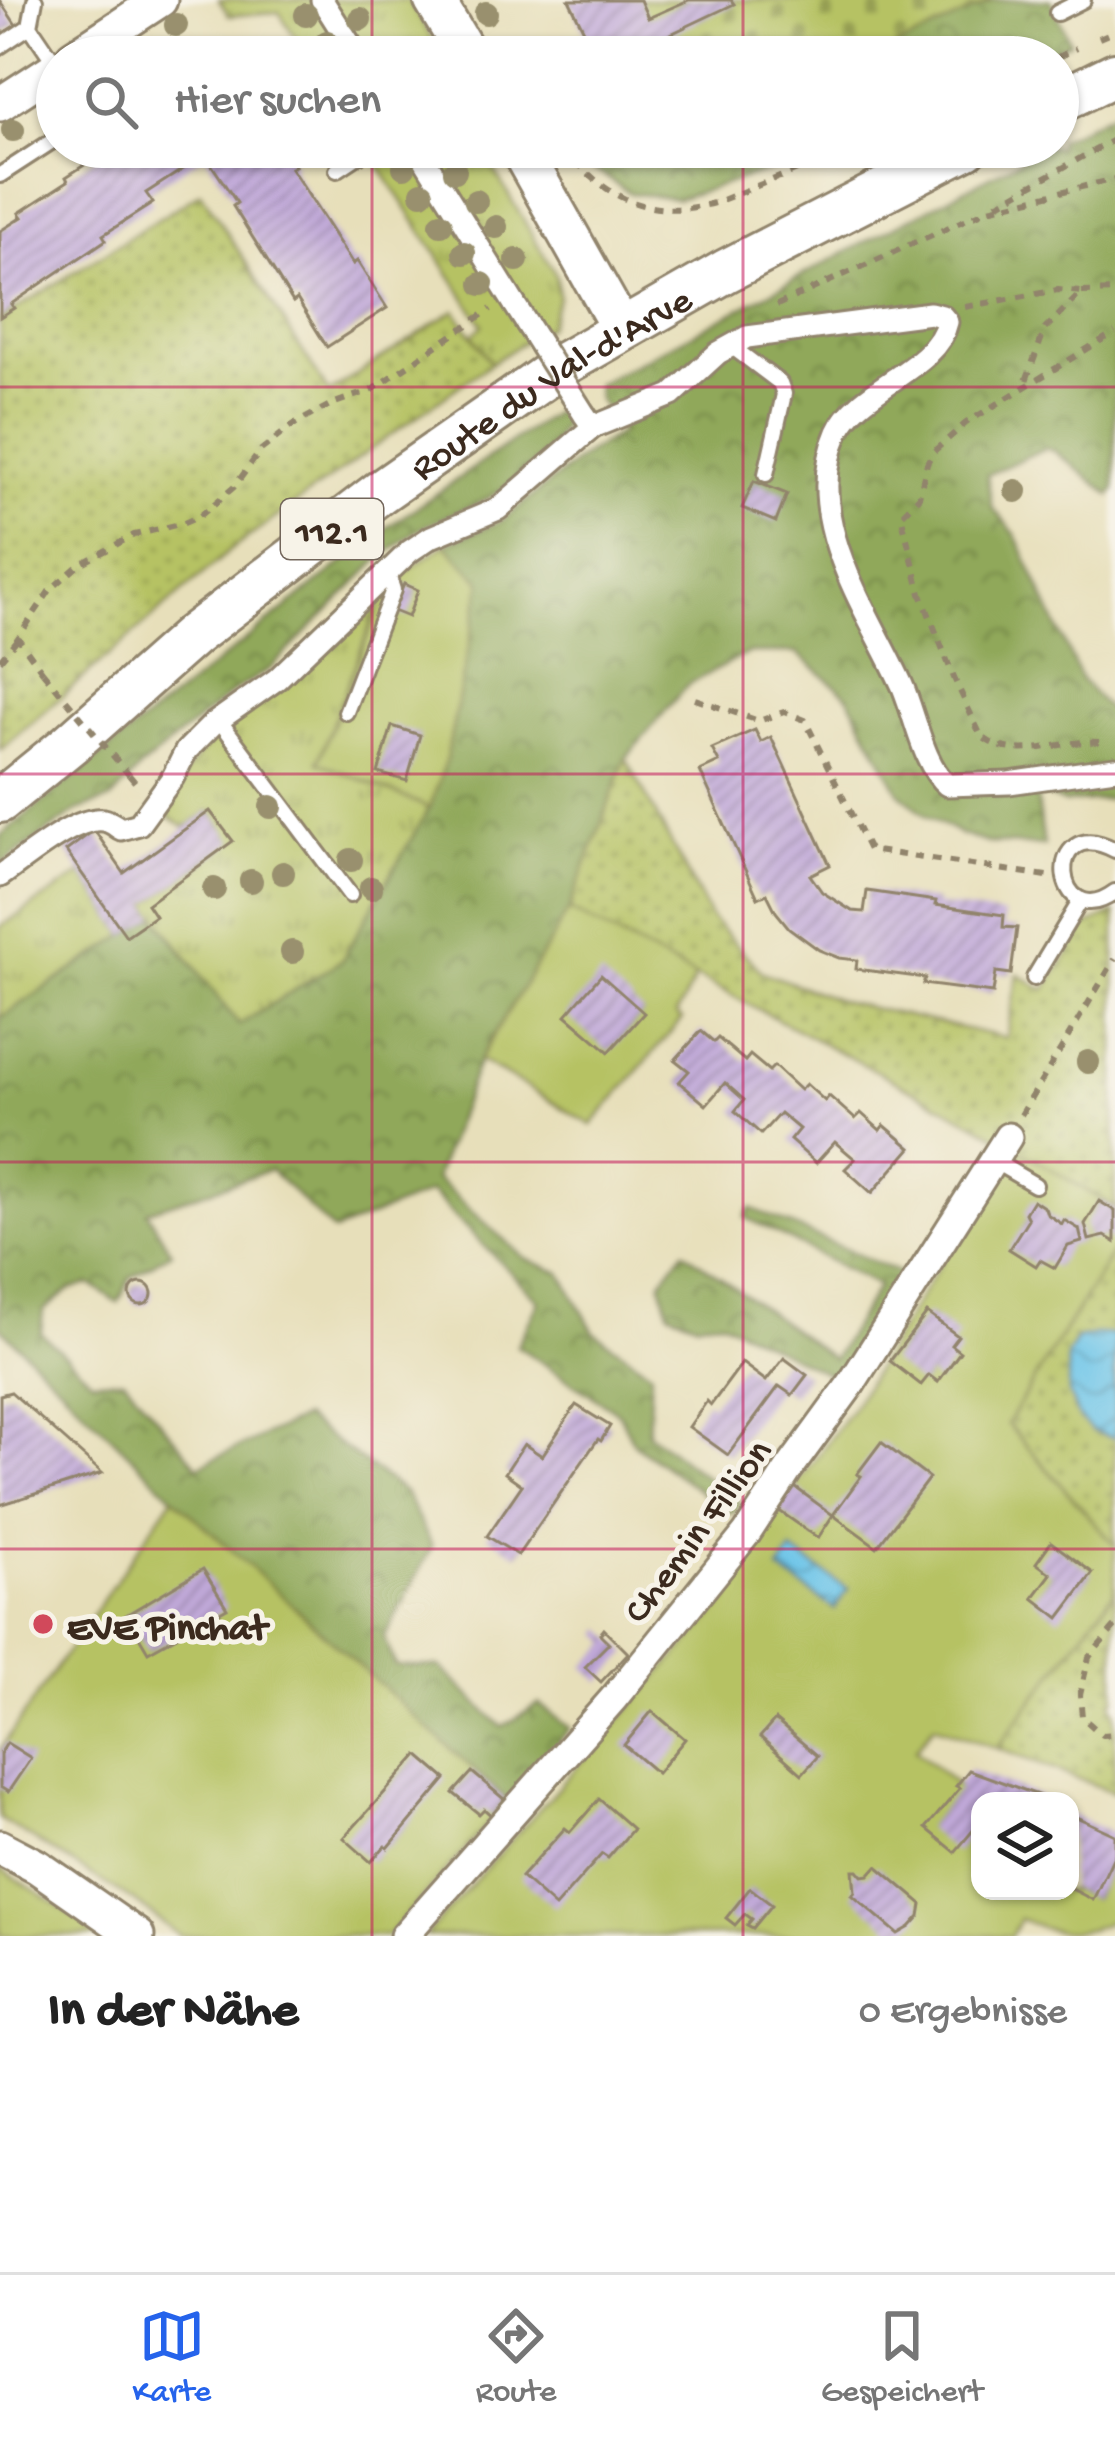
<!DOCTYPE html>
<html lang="de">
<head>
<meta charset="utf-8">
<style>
  :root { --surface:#fff; --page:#f2f2f2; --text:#222; --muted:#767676; --line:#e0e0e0; --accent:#2563eb }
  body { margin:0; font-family:"Gochi Hand",sans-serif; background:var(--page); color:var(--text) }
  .controls { position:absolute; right:36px; bottom:36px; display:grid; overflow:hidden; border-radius:24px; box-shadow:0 3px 9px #0004 }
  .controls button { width:108px; height:108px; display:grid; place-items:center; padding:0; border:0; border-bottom:3px solid var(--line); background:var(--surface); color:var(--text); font:60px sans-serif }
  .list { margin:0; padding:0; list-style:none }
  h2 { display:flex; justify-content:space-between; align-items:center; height:156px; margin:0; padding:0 48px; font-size:51px }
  h2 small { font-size:39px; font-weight:400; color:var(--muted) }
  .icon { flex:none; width:66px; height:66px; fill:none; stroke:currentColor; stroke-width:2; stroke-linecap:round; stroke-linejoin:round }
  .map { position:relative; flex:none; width:1115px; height:1936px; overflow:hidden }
  .search { position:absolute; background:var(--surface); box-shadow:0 3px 9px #0004; left:36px; right:36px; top:36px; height:132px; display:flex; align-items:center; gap:30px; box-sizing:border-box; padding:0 42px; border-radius:66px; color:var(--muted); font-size:45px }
  .sheet { height:336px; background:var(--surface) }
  nav { display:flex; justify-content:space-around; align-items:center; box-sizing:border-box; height:168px; border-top:3px solid var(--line); background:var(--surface); font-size:33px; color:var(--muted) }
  nav a { display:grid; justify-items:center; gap:6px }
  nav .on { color:var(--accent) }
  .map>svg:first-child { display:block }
  .grass { fill:url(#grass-tufts); stroke:#787641; stroke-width:3 }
  .forest { fill:url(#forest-crowns); stroke:#66693c; stroke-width:3 }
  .cemetery { fill:url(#cemetery-stones); stroke:#787641; stroke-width:3 }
  .park { fill:url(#park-dots); stroke:#787641; stroke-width:3 }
  .garden { fill:#b6c264; stroke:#787641; stroke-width:3 }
  .water { fill:url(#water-waves); stroke:#537784; stroke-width:3 }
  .building { fill:url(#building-hatch) }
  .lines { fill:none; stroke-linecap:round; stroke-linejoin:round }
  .service-casing { stroke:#91846c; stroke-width:20 }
  .pedestrian-casing { stroke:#91846c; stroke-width:27 }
  .minor-casing { stroke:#91846c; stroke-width:33 }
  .tertiary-casing { stroke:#91846c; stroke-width:39 }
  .secondary-casing { stroke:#91846c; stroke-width:45 }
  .primary-casing { stroke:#91846c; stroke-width:48 }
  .path { stroke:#91846c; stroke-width:6; stroke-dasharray:9 9; stroke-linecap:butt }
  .service { stroke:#fff; stroke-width:14 }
  .pedestrian { stroke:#fff; stroke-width:21 }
  .minor { stroke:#fff; stroke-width:27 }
  .tertiary { stroke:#fff; stroke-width:33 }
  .secondary { stroke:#fff; stroke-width:39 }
  .primary { stroke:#fff; stroke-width:42 }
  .pedestrian-bridge-casing { stroke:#91846c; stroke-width:27; stroke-linecap:butt }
  .path-bridge { stroke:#91846c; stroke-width:6; stroke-dasharray:9 9; stroke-linecap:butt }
  .pedestrian-bridge { stroke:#fff; stroke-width:21 }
  .tree { fill:#99906e }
  .grid { fill:none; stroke:#c2185b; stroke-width:3; stroke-opacity:0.55 }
  .poi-dot { fill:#d1495b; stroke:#f7f3e8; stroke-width:4.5 }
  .labels { text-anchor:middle; stroke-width:10; stroke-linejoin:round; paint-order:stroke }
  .shield { fill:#f7f3e8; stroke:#73665b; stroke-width:3 }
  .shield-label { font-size:36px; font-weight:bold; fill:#3b2a1e }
  .street-label { font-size:39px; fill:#3b2a1e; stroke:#f7f3e8 }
  .poi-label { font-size:39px; font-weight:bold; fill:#3b2a1e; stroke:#f7f3e8; text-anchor:start }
</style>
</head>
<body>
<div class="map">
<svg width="1115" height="1936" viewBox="0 0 1115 1936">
  <defs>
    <pattern id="grass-tufts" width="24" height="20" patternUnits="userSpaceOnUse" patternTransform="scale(3)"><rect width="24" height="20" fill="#b6c264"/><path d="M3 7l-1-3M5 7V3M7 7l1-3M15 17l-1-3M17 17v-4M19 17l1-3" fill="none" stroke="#959e52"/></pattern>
    <pattern id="forest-crowns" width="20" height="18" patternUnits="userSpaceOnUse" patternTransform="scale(3)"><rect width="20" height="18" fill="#90a85a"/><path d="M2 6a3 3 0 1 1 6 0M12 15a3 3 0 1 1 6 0" fill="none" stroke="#77894a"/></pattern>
    <pattern id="cemetery-stones" width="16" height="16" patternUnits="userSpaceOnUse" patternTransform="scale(3)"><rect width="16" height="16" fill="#b6c264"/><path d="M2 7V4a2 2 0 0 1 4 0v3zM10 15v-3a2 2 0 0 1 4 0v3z" fill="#959e52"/></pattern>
    <pattern id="park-dots" width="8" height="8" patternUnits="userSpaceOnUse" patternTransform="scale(3)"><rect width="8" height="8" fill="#b6c264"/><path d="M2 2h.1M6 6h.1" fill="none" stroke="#959e52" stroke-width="1.8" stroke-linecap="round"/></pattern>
    <pattern id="water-waves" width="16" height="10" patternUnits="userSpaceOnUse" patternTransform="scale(3)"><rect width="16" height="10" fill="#6bc4e9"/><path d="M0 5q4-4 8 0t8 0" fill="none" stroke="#599fbc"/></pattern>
    <pattern id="building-hatch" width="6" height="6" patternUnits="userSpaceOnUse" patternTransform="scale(3)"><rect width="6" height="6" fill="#c0a8d8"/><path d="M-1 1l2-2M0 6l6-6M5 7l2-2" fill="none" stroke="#9d89af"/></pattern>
  </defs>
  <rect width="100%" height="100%" fill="#f7f3e8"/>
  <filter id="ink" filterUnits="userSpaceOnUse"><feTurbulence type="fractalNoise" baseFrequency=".00833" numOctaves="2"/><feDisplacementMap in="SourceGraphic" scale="24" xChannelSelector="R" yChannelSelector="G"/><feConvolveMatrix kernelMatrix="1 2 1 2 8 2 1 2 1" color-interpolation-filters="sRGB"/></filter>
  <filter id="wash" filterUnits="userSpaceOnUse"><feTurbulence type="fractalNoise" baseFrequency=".004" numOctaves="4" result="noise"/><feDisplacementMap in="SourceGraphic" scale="48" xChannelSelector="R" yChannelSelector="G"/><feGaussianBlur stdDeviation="2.7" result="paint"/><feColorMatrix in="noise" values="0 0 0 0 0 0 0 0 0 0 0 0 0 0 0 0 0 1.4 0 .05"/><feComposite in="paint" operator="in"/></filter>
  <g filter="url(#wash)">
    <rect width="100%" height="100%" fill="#e7dfba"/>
    <g class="grass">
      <polygon points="219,0 408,0 444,57 308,57 279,12 229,16"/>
      <polygon points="386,147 486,147 494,170 557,277 558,298 548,326 491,363 472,335 483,325 372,155"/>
      <polygon points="365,607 373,607 375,613 318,762 430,808 342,960 239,1025 147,904 232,841 210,811 186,828 168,816 186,771 213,738 302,670"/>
      <polygon points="82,874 126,936 0,1018 0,927"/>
    </g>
    <g class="forest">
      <polygon points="994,0 1051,0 1070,42 1035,57 877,57"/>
      <polygon points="1115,111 1115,489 1111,495 1054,451 1045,448 987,475 992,507 1016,535 1081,680 1115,717 1115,799 1064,803 1036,791 1044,846 988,843 959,834 925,815 899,792 848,696 797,653 748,653 687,685 626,758 569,910 479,1060 435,1178 526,1259 561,1273 594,1332 651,1372 648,1433 740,1503 732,1514 634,1444 619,1413 517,1346 539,1301 430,1192 334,1232 270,1170 147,1211 171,1252 131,1277 118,1303 90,1284 70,1289 43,1311 41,1333 92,1380 124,1379 198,1466 303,1418 405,1493 432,1546 384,1638 395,1666 440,1667 502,1727 539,1704 570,1728 508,1801 414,1716 180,1936 137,1903 290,1605 173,1497 0,1327 0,1018 155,916 239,1025 342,960 429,808 446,759 482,582 445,544 501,521 585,455 622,432 598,399 597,384 1045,147 1058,147 1058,140"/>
      <polygon points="590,147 663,147 670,158 693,147 830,147 788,165 677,199 630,193 580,160"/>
      <polygon points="561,408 568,417 554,439 557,444 513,482 484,501 441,518 413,533 382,557 271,668 235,690 142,766 112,799 77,811 0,865 0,836 388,527"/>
      <polygon points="751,1208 904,1275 839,1380 721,1320 695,1322 668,1311 661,1281 684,1251 833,1359 878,1286 745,1217"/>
    </g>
    <polygon class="cemetery" points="589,0 994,0 877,57 617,57"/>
    <g class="park">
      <polygon points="201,192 329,393 455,310 491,363 228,552 0,750 0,319"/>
      <polygon points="626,758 710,917 762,972 841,1001 1006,1038 1018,974 1045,990 1086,926 1115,913 1115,1208 975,1123 569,910"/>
      <polygon points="1115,1248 1115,1545 1007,1424"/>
      <polygon points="1115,1591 1115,1697 1111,1702 1115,1712 1115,1793 997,1748"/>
    </g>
    <g class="garden">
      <polygon points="445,544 482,582 446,759 430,808 318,762 388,584"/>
      <polygon points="569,910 696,977 676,1015 682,1019 592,1125 479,1060"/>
      <path d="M1012,1145l103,63v40l-108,176 108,121v46l-118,157 -63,-23 -19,25 65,54v87h90v-3l23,11 22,-45v65c-33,17 -62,17 -95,0l-9,17h-586l302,-336 -8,-8 133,-184z"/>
      <polygon points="173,1497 508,1801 388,1936 180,1936 137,1903 0,1819 0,1750"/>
      <polygon points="0,1868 105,1936 0,1936"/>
    </g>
    <g class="water">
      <polygon points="1099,1334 1115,1335 1115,1439 1092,1431 1078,1417 1069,1393 1067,1356 1077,1339"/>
      <polygon points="792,1551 848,1589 834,1609 779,1570"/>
    </g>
    <g id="blocks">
      <g class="building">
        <polygon points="569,0 640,0 648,18 689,0 731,0 734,4 622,57 597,57"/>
        <polygon points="0,1 16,25 0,35"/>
        <polygon points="112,147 283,147 295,166 291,168 353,264 357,261 387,308 327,347 297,299 293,302 233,206 237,203 205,155 146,193 153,203 103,235 106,240 11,304 14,308 0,317 0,231 22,217 19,213 68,181 66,177"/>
        <polygon points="754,481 787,494 776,522 742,508"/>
        <polygon points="404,584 418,590 408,617 393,611"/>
        <polygon points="392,726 420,735 407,781 378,773"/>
        <polygon points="755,730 761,742 771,737 830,865 810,875 822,892 852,911 864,912 867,891 936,901 935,905 1004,915 1003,927 1017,928 1011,974 996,972 993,993 923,984 925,978 856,969 857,960 839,958 819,950 789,928 776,912 767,894 758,898 700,771 719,762 712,749"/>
        <polygon points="210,811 233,841 147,904 155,916 126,936 66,851 94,830 124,873"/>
        <polygon points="601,975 644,1013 609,1052 566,1015"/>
        <polygon points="701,1031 714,1042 718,1038 745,1061 750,1055 769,1071 774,1066 800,1090 806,1084 825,1101 829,1096 855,1119 861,1113 880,1130 884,1125 911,1148 872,1193 845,1169 855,1159 835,1142 816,1163 790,1140 799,1129 780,1113 761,1134 735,1111 744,1100 725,1083 706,1105 679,1082 689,1071 675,1060"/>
        <polygon points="1033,1200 1045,1208 1047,1214 1062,1224 1064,1220 1079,1229 1082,1242 1068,1246 1055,1268 1040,1260 1036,1266 1009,1249 1028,1219 1025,1213"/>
        <polygon points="1099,1201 1115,1211 1115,1242 1105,1236 1089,1240 1085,1224"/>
        <circle cx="141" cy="1294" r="11"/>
        <polygon points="927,1313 958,1336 951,1345 960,1352 938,1382 929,1375 921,1385 890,1361"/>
        <polygon points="784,1358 807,1375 792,1395 779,1386 728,1455 689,1427 707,1401 711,1405 742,1363 766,1381"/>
        <polygon points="11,1392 102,1473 0,1505 0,1395"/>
        <polygon points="576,1405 610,1426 601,1441 598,1439 518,1555 487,1536 522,1485 505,1473 524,1444 542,1456"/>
        <polygon points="881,1442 929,1478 877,1547 833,1515 861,1476 857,1474"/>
        <polygon points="792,1485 833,1515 818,1538 775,1508"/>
        <polygon points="1051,1542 1093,1573 1059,1618 1033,1598 1051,1574 1036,1563"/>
        <polygon points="203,1569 227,1608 148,1652 126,1615"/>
        <polygon points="604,1629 628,1653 601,1682 585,1667 609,1643 600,1634"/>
        <polygon points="652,1711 685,1739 657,1773 624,1745"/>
        <polygon points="775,1720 818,1756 802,1774 760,1737"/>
        <polygon points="7,1743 31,1758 8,1792 0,1787 0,1754"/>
        <polygon points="418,1755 446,1779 388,1848 385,1846 371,1862 344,1838"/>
        <polygon points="969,1770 1040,1796 1038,1801 980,1801 980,1822 955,1852 926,1828 960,1788 956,1786"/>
        <polygon points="472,1772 505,1800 492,1816 484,1809 479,1814 453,1793"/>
        <polygon points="599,1799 633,1829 608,1858 602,1854 555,1907 521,1877 565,1828 570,1832"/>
        <polygon points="1070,1814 1115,1835 1115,1854 1093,1900 1070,1888"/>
        <polygon points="877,1866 922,1904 920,1916 910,1927 898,1934 852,1895 855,1892 853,1870 858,1870 863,1876 869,1875"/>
        <polygon points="750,1888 772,1905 753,1928 747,1925 752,1919 745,1914 735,1925 726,1918"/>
      </g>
    </g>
  </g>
  <g filter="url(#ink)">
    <use href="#blocks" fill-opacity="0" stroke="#91846c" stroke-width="3"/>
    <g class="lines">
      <defs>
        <g id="service">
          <polyline points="35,0 30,26 57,66"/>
          <polyline points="1057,13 1083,0"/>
          <polyline points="0,46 30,26"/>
          <polyline points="512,57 541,41"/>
          <polyline points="43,76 57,98"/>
          <polyline points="337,170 372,147"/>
          <polyline points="0,175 57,138"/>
          <polyline points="731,346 780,383 784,394 766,474"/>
          <polyline points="346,712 393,590 387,572"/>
          <polyline points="219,720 350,895"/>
          <path d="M1115,850c-74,-39 -61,87 0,42"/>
          <polyline points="1034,978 1081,900"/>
          <polyline points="992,1160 1035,1185"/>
        </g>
        <g id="pedestrian">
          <polyline points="322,0 358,57"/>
          <polyline points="417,147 515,305"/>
          <path d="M584,414l9,13 79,-32 46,-42 29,-16 183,-24 12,3 5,6c-10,47 -89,65 -109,110 -38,86 30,178 64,253 13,29 21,80 45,100l62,-2 106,-15"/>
          <path d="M0,876c24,-16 74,-60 104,-56 6,1 12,6 17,9l18,-5 34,-47 13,-26 27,-27 64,-45 133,-128 21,-14 67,-28 95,-82"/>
        </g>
        <polyline id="minor" points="404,1936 614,1698 747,1533 789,1469 851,1384 1008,1137"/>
        <g id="tertiary">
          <polyline points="73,57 160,0"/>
          <polyline points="0,104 57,67"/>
          <polyline points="0,1847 38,1867 137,1936"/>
        </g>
        <g id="secondary">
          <polyline points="434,0 468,57"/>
          <polyline points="519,147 622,330"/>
        </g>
        <g id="primary">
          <polyline points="1058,102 1115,74"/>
          <path id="s1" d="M0,801l70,-57 123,-109 186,-142 186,-130 161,-92 241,-124"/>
        </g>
      </defs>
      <use href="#service" class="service-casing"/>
      <use href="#pedestrian" class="pedestrian-casing"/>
      <use href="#minor" class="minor-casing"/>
      <use href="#tertiary" class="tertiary-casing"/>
      <use href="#secondary" class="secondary-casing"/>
      <use href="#primary" class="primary-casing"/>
      <g class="path">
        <polyline points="1099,38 1115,31"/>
        <polyline points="1058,57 1076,48"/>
        <path d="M565,147c39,52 84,73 149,56l141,-56"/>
        <polyline points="997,204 1115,139"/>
        <polyline points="1082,292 1115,291"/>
        <polyline points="777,305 989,209 1115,179"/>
        <polyline points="965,307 1058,290 1082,292 1045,329 1026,381"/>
        <polyline points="0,660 18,638"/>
        <polyline points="43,672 18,638 50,590 79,565 134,535 184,523 200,516 234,487 261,450 293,425 332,404 372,390 491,309"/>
        <polyline points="695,699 759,721 784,712 805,720 869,850 1047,876"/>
        <path d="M1099,742c-40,-3 -84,22 -118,-6l-27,-58 -33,-84 -20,-79 18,-18 8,-34 6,-11 33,-29 149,-91"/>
        <polyline points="129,775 139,787"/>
        <polyline points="1021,1115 1115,959"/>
        <polyline points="1115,1627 1089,1657 1080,1695 1082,1717 1102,1735 1115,1734"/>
      </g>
      <use href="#service" class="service"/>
      <use href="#pedestrian" class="pedestrian"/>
      <use href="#minor" class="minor"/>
      <use href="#tertiary" class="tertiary"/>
      <use href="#secondary" class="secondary"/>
      <use href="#primary" class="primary"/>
      <defs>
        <polyline id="pedestrian-bridge" points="515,305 584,414"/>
      </defs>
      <use href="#pedestrian-bridge" class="pedestrian-bridge-casing"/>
      <polyline class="path-bridge" points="43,672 129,775"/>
      <use href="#pedestrian-bridge" class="pedestrian-bridge"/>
    </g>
    <g class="tree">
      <circle cx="486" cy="13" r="12"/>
      <circle cx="306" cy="15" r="12"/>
      <circle cx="360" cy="19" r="12"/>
      <circle cx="176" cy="25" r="12"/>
      <circle cx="327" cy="42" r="12"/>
      <circle cx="13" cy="130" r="12"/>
      <circle cx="404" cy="167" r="12"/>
      <circle cx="455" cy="171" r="12"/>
      <circle cx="422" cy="193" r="12"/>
      <circle cx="476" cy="201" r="12"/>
      <circle cx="441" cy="224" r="12"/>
      <circle cx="496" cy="227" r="12"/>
      <circle cx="464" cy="253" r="12"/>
      <circle cx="517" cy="260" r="12"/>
      <circle cx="482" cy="284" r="12"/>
      <circle cx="1016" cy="491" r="12"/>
      <circle cx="271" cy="807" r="12"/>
      <circle cx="351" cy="860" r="12"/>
      <circle cx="283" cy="873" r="12"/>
      <circle cx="251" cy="881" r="12"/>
      <circle cx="371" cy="888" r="12"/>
      <circle cx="214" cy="889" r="12"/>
      <circle cx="292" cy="952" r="12"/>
      <circle cx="1088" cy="1062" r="12"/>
    </g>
  </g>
  <path class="grid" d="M372,0v57M743,0v57M372,147v1789M743,147v1789M0,387h1115M0,774h1115M0,1162h1115M0,1549h1115"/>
  <circle class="poi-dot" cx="43" cy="1624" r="12"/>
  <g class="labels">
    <rect class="shield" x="281" y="499" width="102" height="60" rx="9"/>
    <g class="shield-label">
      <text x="332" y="542">112.1</text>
    </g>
    <g class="street-label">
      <text dy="14" stroke="none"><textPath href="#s1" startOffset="693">Route du Val-d'Arve</textPath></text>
      <text transform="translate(695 1529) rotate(-53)" y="14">Chemin Fillion</text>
    </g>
    <g class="poi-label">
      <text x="67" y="1638">EVE Pinchat</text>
    </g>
  </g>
</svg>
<div class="controls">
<button><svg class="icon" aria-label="layers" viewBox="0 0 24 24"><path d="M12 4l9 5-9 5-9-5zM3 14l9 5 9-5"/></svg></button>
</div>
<div class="search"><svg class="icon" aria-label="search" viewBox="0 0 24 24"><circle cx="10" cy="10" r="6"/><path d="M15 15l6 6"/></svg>Hier suchen</div>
</div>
<section class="sheet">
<h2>In der Nähe<small>0 Ergebnisse</small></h2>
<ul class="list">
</ul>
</section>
<nav>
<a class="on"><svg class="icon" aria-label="map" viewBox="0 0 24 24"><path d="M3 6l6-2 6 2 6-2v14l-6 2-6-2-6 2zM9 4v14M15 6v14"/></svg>Karte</a>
<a><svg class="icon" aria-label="directions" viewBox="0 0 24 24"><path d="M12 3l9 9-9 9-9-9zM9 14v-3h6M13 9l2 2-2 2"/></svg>Route</a>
<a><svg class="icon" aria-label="saved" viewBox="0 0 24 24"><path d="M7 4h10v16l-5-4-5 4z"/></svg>Gespeichert</a>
</nav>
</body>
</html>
